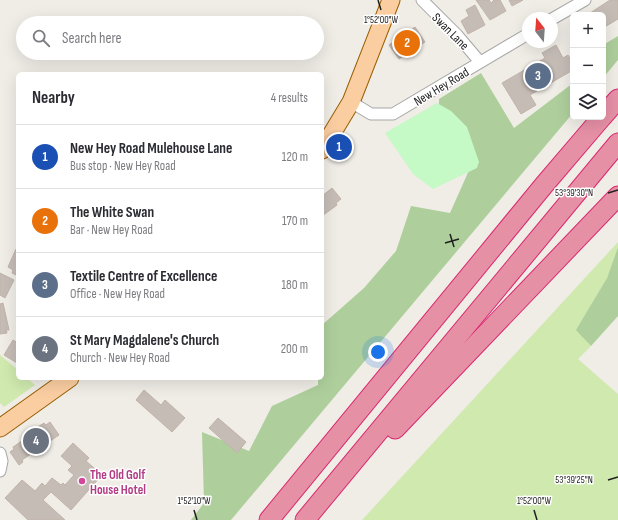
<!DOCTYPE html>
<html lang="en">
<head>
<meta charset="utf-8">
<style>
  :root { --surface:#fff; --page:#f7f7f7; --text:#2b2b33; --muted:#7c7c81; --line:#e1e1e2; --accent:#cd0310 }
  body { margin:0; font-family:"Sofia Sans Condensed",sans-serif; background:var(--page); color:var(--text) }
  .controls { position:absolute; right:12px; top:12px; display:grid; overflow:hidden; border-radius:6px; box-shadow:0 4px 16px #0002 }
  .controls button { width:36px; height:36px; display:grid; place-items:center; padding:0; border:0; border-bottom:1px solid var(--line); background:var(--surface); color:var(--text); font:20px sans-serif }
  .compass { position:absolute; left:522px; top:12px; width:36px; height:36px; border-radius:50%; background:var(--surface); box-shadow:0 4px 16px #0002; rotate:343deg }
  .you { position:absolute; left:378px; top:352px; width:14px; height:14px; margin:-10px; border:3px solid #fff; border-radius:50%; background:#1a73e8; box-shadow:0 0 0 6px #1a73e833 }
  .badge { display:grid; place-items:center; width:26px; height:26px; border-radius:50%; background:var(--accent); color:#fff; font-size:13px; font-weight:700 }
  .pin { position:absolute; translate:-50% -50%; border:2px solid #fff; box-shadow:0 1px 4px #0006 }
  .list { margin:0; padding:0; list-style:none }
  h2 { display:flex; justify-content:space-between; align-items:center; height:52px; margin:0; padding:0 16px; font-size:17px }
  h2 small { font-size:13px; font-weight:400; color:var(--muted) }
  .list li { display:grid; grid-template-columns:26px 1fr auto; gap:12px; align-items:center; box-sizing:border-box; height:64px; padding:0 16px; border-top:1px solid var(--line) }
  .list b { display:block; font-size:15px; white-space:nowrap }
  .list p { margin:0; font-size:13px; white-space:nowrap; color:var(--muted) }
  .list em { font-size:13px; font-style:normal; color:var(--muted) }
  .icon { flex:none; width:22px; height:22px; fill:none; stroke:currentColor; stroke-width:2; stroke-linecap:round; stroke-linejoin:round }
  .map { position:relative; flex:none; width:618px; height:520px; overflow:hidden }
  .search { position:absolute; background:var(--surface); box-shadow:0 4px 16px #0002; left:16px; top:16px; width:308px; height:44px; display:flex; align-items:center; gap:10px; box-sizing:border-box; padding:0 14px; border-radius:22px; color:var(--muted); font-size:15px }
  .panel { position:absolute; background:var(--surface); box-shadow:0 4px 16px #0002; left:16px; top:72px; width:308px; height:308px; border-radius:6px }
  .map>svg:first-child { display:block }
  .grass { fill:#cfe9ae }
  .forest { fill:#aecf9c }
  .park { fill:#c5f9c6 }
  .building { fill:#c5bcb6; stroke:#c2b3a9 }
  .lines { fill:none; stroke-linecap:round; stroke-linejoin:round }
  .street-casing { stroke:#a7a7a7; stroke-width:13 }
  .primary-casing { stroke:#9a5e02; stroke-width:19 }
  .highway-casing { stroke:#d92971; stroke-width:21 }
  .street { stroke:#fff; stroke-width:11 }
  .primary { stroke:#fbcea2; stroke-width:17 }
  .highway { stroke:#e690a6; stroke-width:19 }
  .ticks { fill:none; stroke:#202020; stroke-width:1.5 }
  .hotel-dot { fill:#d1479c; stroke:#fff; stroke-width:1.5 }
  .labels { text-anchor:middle; stroke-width:3; stroke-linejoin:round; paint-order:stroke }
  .street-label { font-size:13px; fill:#202020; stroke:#fff }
  .hotel-label { font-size:13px; font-weight:bold; fill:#b23c85; stroke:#fff; text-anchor:start }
  .ticks-label { font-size:10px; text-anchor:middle; fill:#202020; stroke:#fff; stroke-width:3; stroke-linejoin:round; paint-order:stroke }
</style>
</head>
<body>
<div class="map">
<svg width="618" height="520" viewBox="0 0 618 520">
  <rect width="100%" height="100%" fill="#f0ede7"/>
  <g class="grass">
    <polygon points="618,242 618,247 607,278 577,330 591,346 578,359 618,394 618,520 362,520"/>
    <polygon points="0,355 18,370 18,378 27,378 35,385 4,407 0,403"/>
  </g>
  <g class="forest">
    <polygon points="618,36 618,60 603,78 603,45"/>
    <polygon points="481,73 514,128 573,83 573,113 231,520 191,520 204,503 202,432 249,451 272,406 318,385 318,378 322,378 322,325 364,288 396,251 411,206 450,213 474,159 439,106 439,99"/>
    <polygon points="618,247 618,316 591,346 576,330 607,278"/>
  </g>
  <polygon class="park" points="437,103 451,111 467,127 479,162 477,168 433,189 413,174 385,133"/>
  <g class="building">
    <polygon points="476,0 489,0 491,3 494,0 500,0 506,11 490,20"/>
    <polygon points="509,0 523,0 512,6"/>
    <polygon points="610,0 618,0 618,19 603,28 603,15 587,15"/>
    <polygon points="475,5 485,25 468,34 461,21 469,16 466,10"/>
    <polygon points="415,27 425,42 399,59 389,45"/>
    <polygon points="556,45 563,58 568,55 573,64 573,70 530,95 536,105 521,114 502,83 545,58 542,53"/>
    <polygon points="332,188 341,199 336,203 337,205 322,216 322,196"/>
    <polygon points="16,249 18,250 18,276 12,273 13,270 8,267"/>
    <polygon points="0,273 14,280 5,298 0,295"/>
    <polygon points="3,303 9,330 6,330 7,333 0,334 0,304"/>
    <polygon points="13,340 18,343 17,363 4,355"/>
    <polygon points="144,390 161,405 165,400 185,418 172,432 136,400"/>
    <polygon points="218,418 246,442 237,453 209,428"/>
    <polygon points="50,422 59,435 22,460 23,462 19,465 10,452 14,449 13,447 38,430 36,428 44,423 46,425"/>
    <polygon points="73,443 89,458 86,461 102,475 71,510 51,492 43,500 65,520 28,520 5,498 22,480 35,491 42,483 45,486 52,478 61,485 63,483 65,485 74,475 68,470 72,466 61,456"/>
  </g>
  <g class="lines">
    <defs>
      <g id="street">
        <polyline points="422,0 457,35 480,62"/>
        <polyline points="552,19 585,0"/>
        <polyline points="351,102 371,114 393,114 528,34"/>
        <polyline points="0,453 2,461 0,471"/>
      </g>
      <g id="primary">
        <polyline points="322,150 351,102 391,0"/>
        <polyline points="0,428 70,378"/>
      </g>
      <g id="highway">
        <polyline points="603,116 618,99"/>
        <polyline points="395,429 618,196"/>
        <polyline points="269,520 544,185 602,117"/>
        <polyline points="305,520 618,143"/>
      </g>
    </defs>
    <use href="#street" class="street-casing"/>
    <use href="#primary" class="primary-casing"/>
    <use href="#highway" class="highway-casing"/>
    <use href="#street" class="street"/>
    <use href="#primary" class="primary"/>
    <use href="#highway" class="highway"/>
  </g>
  <path class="ticks" d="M378,0l3,10M608,193l10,-3M450,234l4,13M445,243l14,-4M608,480l10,-3M194,510l3,10M534,510l3,10"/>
  <circle class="hotel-dot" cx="82" cy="481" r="4"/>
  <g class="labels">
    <g class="street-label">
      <text transform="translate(451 31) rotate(45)" y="5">Swan Lane</text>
      <text transform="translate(441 86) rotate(-31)" y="5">New Hey Road</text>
    </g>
    <g class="hotel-label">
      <text x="90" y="479">The Old Golf<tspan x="90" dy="15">House Hotel</tspan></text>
    </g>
  </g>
  <g class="ticks-label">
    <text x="381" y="23">1°52'00"W</text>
    <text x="574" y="196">53°39'30"N</text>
    <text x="574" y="483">53°39'25"N</text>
    <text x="194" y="504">1°52'10"W</text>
    <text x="534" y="504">1°52'00"W</text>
  </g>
</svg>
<div class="controls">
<button>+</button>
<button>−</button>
<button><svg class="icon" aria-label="layers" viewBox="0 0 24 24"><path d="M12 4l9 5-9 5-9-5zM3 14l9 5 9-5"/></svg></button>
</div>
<svg class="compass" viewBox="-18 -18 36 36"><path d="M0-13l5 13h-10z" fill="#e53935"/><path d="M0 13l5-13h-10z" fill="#7c7c81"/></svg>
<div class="you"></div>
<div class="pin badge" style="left:339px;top:147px;background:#1a4fb4">1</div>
<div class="pin badge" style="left:407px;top:43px;background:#e8710a">2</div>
<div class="pin badge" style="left:538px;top:76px;background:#5c6f8a">3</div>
<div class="pin badge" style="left:36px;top:441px;background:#6b7280">4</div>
<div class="search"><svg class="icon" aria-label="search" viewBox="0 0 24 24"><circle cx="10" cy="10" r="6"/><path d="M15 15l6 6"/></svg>Search here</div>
<section class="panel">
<h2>Nearby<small>4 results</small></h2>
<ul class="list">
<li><span class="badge" style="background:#1a4fb4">1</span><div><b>New Hey Road Mulehouse Lane</b><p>Bus stop · New Hey Road</p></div><em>120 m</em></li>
<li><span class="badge" style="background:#e8710a">2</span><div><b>The White Swan</b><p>Bar · New Hey Road</p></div><em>170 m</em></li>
<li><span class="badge" style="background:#5c6f8a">3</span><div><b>Textile Centre of Excellence</b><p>Office · New Hey Road</p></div><em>180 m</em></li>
<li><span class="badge" style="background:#6b7280">4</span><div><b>St Mary Magdalene's Church</b><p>Church · New Hey Road</p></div><em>200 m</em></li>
</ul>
</section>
</div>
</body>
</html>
